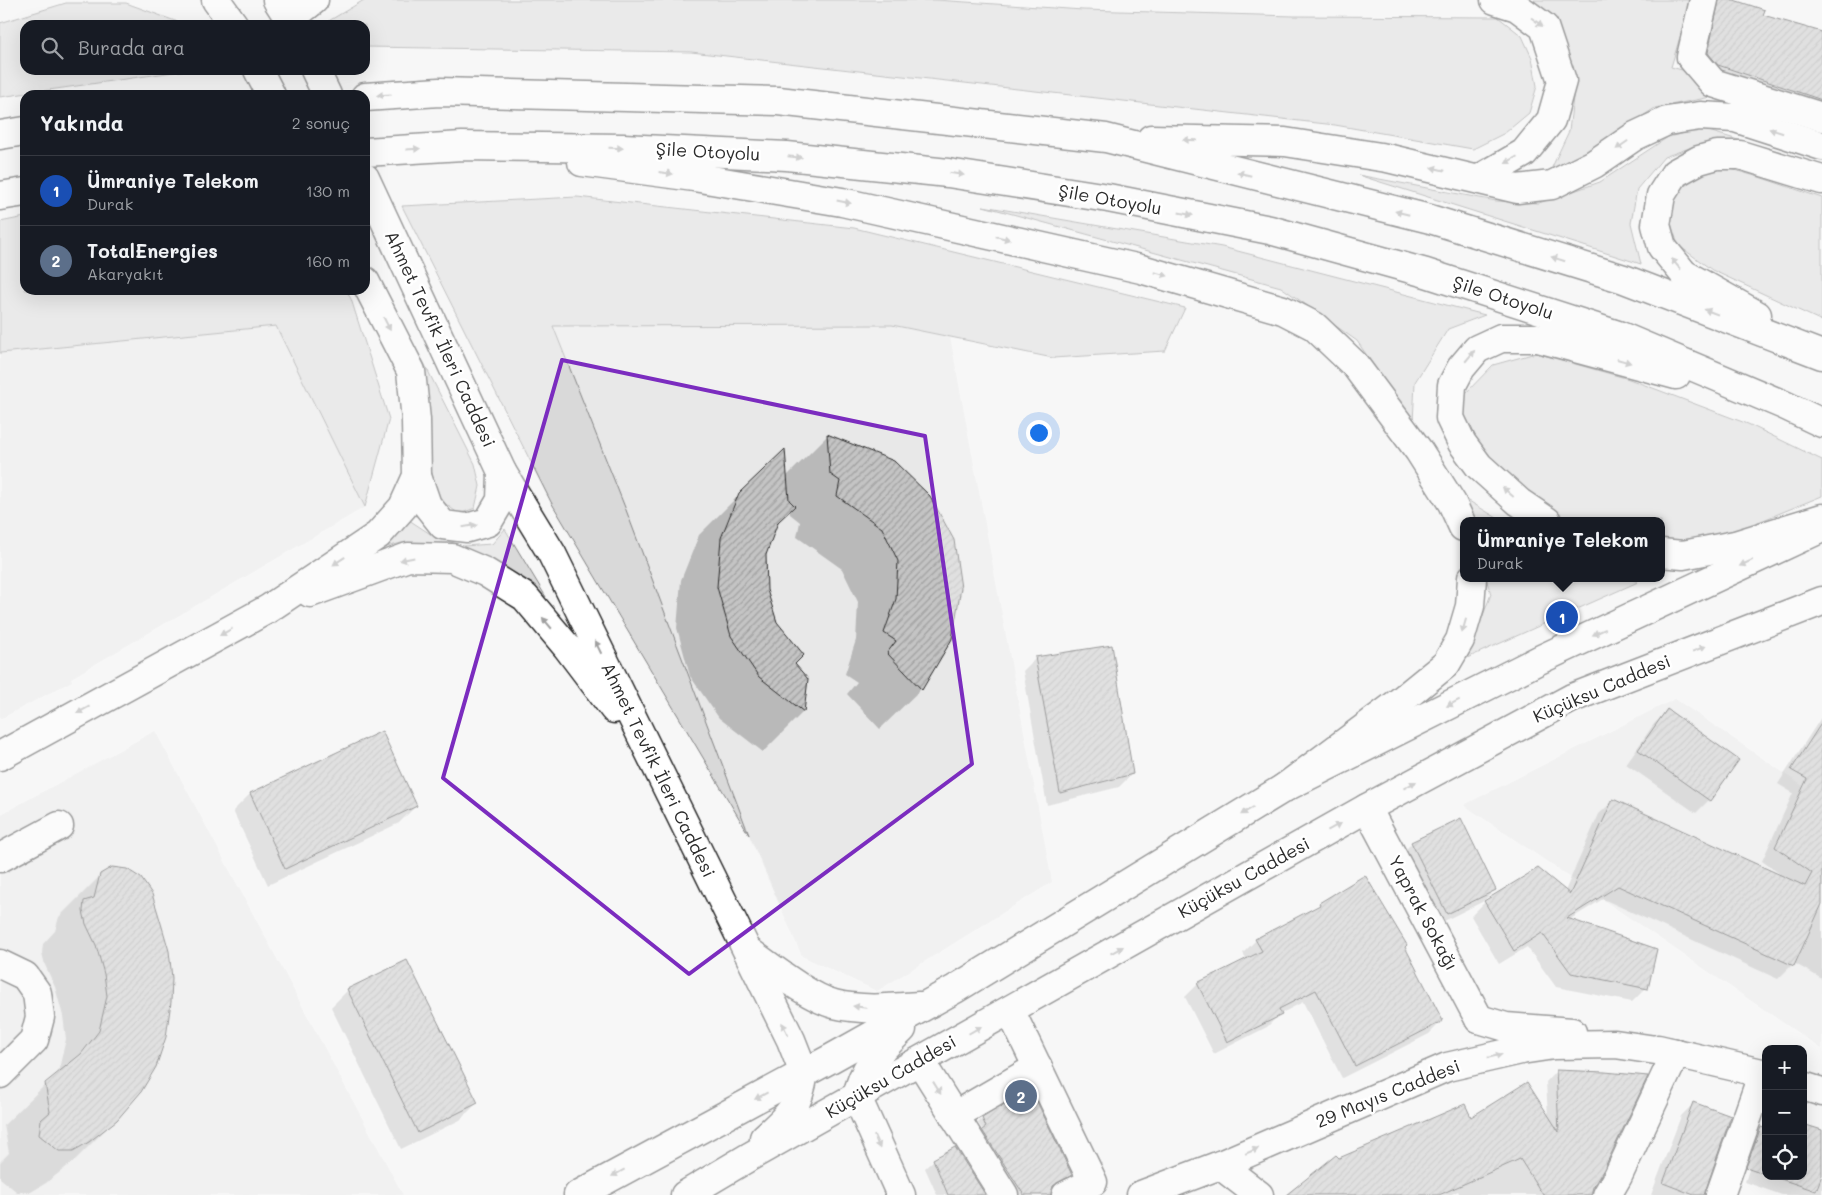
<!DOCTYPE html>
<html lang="tr">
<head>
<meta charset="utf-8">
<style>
  :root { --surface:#171b24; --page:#242831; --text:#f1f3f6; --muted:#9ea1a6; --line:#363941; --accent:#db2777 }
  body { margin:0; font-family:Mali,sans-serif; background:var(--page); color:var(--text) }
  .controls { position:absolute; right:15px; bottom:15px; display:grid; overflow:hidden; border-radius:10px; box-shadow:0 5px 20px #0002 }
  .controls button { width:45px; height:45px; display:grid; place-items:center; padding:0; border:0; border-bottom:1px solid var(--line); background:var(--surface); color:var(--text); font:25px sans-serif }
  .you { position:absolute; left:1038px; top:432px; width:18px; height:18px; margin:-12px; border:4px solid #fff; border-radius:50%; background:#1a73e8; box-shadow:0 0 0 8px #1a73e833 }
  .badge { display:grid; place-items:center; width:32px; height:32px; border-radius:50%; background:var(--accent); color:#fff; font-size:16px; font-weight:700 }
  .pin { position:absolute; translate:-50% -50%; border:2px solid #fff; box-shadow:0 1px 5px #0006 }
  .popup { position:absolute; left:1460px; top:517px; width:205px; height:65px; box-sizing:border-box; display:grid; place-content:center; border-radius:10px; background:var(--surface); filter:drop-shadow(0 1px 4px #0005); font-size:16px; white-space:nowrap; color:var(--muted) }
  .popup b { font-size:19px; color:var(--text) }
  .popup::after { content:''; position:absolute; left:50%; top:100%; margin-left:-10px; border:10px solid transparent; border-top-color:var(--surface) }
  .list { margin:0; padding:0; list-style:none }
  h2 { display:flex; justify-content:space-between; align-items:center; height:65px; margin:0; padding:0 20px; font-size:21px }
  h2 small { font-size:16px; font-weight:400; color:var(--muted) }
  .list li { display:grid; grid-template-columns:32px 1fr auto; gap:15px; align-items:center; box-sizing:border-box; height:70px; padding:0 20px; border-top:1px solid var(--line) }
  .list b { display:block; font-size:19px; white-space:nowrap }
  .list p { margin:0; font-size:16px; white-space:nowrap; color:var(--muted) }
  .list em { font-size:16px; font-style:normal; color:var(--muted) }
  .icon { flex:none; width:28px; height:28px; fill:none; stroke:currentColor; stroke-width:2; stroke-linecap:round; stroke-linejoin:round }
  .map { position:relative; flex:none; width:1822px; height:1195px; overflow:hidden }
  .search { position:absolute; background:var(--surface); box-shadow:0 5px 20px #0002; left:20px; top:20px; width:350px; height:55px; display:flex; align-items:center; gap:12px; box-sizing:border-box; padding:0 18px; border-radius:15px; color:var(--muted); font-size:19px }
  .panel { position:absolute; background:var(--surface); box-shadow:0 5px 20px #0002; left:20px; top:90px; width:350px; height:205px; border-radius:15px }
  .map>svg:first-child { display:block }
  .built { fill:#e8e8e8 }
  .green { fill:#d9d9d9; stroke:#828282 }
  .shadow { fill:#0003 }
  .building { fill:url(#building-hatch); stroke:#2b2b2b }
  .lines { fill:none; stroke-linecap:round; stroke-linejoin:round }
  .minor-casing { stroke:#2b2b2b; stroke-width:31 }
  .major-casing { stroke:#2b2b2b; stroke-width:31 }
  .highway-casing { stroke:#2b2b2b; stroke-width:31 }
  .minor { stroke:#fff; stroke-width:28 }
  .major { stroke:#fff; stroke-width:28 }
  .highway { stroke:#fff; stroke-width:28 }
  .oneway { fill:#a0a0a0 }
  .marked { fill:none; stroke:#7b2cbf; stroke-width:4; stroke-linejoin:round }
  .labels { text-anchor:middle; stroke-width:5; stroke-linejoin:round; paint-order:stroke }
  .street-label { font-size:18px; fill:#2b2b2b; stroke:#fff }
</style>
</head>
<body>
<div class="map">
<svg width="1822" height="1195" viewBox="0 0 1822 1195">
  <defs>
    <pattern id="building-hatch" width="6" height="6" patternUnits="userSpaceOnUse" patternTransform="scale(1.25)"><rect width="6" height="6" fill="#c4c4c4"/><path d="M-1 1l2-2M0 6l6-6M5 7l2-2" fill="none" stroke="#9f9f9f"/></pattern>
  </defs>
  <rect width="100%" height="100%" fill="#f7f7f7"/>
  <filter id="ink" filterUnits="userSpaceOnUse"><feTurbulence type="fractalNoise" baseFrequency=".02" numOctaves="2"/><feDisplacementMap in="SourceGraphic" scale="10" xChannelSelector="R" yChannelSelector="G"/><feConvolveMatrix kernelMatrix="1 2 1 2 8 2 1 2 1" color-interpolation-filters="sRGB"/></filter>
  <g filter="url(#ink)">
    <g class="built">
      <polygon points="553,325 892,325 950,337 1052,882 877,991 802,956 749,835 626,510"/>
      <polygon points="276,326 365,507 71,678 72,681 0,719 0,353"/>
      <polygon points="1675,699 1822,799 1822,1049 1464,805"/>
      <polygon points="155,731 403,1195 0,1195 0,815"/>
    </g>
    <g class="green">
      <polygon points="364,0 936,0 1083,10 1294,16 1498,17 1522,36 1532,58 1537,86 1529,113 1505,133 1473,149 1335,125 691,52 365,47 365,25 322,25"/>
      <polygon points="1520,0 1691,0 1671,67 1752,89 1655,108 1547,178 1569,131 1575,81"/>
      <polygon points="66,3 126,3 186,25 25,25 25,70 188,70 0,97 0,23"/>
      <polygon points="1702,129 1745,142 1695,146 1664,157 1637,189 1631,223 1641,264 1358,175 1496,201 1539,203 1600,182 1668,137"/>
      <polygon points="1713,164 1759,177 1822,198 1822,321 1712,270 1678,245 1670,220 1676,193"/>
      <polygon points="577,197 854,228 1185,308 1165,351 1053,358 892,325 553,326 626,510 749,835 551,502 402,206"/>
      <polygon points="983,206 1222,247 1485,315 1448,329 1415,382 1413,423 1357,341 1281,287"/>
      <polygon points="25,217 25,290 346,290 351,299 389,419 365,507 276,326 0,353 0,222"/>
      <polygon points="1536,353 1629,379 1748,424 1822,460 1822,496 1707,543 1661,539 1661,521 1570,521 1557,517 1495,473 1467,435 1463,396 1493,365"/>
      <polygon points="422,359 475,464 480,486 475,508 459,514 439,499 425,469"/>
      <polygon points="1464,498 1502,521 1470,521"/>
      <polygon points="409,520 435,537 463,546 492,544 505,529 546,597 515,574 473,552 427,543 401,543 376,550"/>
      <polygon points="1486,578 1628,578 1638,582 1467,658 1491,594"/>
    </g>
    <g class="shadow">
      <polygon points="1716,0 1730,0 1761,16 1822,33 1822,116 1697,65"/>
      <polygon points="827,436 951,638 921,689 880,729 847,694 857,682 845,674 856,640 858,602 842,569 797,537 800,522 790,514 790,509 777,523 765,555 765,590 793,664 807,679 803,712 763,752 719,718 690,676 677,628 681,580 699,535 740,494 786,477"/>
      <polygon points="1036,658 1132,774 1119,787 1047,805 1023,671"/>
      <polygon points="1667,711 1709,800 1696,813 1626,764 1654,724"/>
      <polygon points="1822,716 1822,979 1794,963 1778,979 1603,899 1569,920 1646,988 1632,1002 1556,987 1527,947 1499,964 1471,916 1485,902 1565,891 1599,814 1614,800 1779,875 1780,874 1762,861 1793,793 1778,784"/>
      <polygon points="381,733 416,806 399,823 268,885 233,811 250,794"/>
      <polygon points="1412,843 1495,890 1482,902 1434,926 1399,856"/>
      <polygon points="101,875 116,1119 74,1161 46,1183 31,1192 17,1192 0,1178 0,1162 9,1153 4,1125 46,1084 58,1073 66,1039 63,1016 55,987 45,965 42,953 43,944 55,931 59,917"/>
      <polygon points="1365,877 1442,1021 1429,1034 1342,1078 1303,1002 1280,1014 1267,1027 1214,1054 1185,997 1198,984 1247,960 1243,953 1256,940 1316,908"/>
      <polygon points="348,990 477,1103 460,1120 401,1149 331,1007"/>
      <polygon points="1556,1071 1592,1187 1590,1195 1460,1195 1458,1191 1450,1195 1288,1195 1339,1160 1471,1119 1548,1117 1546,1082"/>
      <polygon points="1030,1091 1071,1174 1051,1187 1050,1195 1018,1195 978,1135 983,1130 978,1123 982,1119"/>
      <polygon points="1694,1103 1702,1195 1651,1195 1681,1116"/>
      <polygon points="1766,1124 1766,1176 1803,1176 1822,1132 1822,1195 1782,1195 1745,1182 1763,1127"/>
      <polygon points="934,1160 982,1195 937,1195 925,1168"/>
    </g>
    <g class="building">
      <polygon points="1719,0 1734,0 1765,10 1763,15 1822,32 1822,100 1718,65 1708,53"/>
      <polygon points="827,434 894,461 930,496 954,540 961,588 952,639 922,690 887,653 896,641 884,633 896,599 898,561 882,528 837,496 840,481 830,474"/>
      <polygon points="785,449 789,500 795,506 778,522 766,555 767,590 777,622 804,655 795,664 808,679 804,712 759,677 731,636 717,587 721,538 739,493"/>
      <polygon points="1112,645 1133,774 1060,793 1035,657"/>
      <polygon points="1667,709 1739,760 1710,801 1638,750"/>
      <polygon points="1822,722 1822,904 1794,966 1618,886 1567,918 1657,949 1648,989 1571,973 1542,933 1514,951 1484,901 1538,868 1570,894 1613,799 1805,886 1812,873 1775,847 1807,779 1791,770"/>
      <polygon points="382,731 417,806 285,869 250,793"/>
      <polygon points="1461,818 1496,890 1447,914 1411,842"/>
      <polygon points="112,867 127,869 141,878 152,894 160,920 169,951 172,978 171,1002 166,1037 156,1067 141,1092 117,1120 89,1142 73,1151 59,1151 39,1135 41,1120 50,1112 45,1083 81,1054 99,1031 107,996 104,974 96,945 86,924 83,911 84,901 94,898 100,874"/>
      <polygon points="1365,875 1407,945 1405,947 1443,1021 1355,1066 1316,990 1279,1009 1282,1015 1227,1042 1197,983 1262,951 1255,939 1320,905 1319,903"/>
      <polygon points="407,960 478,1103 418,1133 347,989"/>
      <polygon points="1556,1070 1605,1072 1648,1076 1604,1169 1593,1187 1591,1195 1543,1195 1520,1159 1439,1195 1286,1195 1336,1155 1339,1158 1465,1104 1471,1117 1527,1082 1559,1132"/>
      <polygon points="1031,1089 1072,1175 1053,1186 1051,1195 1024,1195 982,1130 986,1127 982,1118"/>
      <polygon points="1693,1102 1731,1116 1704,1195 1694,1195 1663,1183"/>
      <polygon points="1803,1124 1822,1130 1822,1175 1816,1191 1772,1176 1803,1176"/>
      <polygon points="1761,1127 1766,1129 1766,1174 1746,1167"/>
      <polygon points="955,1147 985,1194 984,1195 948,1195 933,1159"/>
    </g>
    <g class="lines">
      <defs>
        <g id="minor">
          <polyline points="1704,0 1691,57 1713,83 1822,117"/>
          <polyline points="290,19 314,0"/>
          <polyline points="417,476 427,505 443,525 467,528 488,522 501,500 502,472"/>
          <polyline points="1367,808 1479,1019"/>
          <polyline points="0,858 59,826"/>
          <polyline points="0,964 25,976 37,993 40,1017 34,1040 0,1074"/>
          <polyline points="1010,1010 1093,1182 1066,1195"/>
          <polyline points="1479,1019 1506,1027 1572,1032"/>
          <polyline points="1658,1049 1766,1074"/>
          <polyline points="920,1061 1004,1195"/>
          <polyline points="1803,1086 1822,1092"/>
          <polyline points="857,1097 901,1195"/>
          <polyline points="954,1116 1038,1067"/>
          <polyline points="1220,1165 1259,1195"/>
          <polyline points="1141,1195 1220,1165 1447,1067 1521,1050 1554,1045 1615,1044 1676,1053"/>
          <polyline points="1607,1195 1618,1176 1676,1053"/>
          <polyline points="1720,1195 1763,1073"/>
        </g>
        <g id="major">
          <polyline points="216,0 234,25"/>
          <polyline points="277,0 293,25"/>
          <polyline points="258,70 271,95"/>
          <polyline points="315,70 327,95"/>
          <polyline points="365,178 502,472 552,554 791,1040 804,1073"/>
          <polyline points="310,593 408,557 452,558 485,572 525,597 567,647 614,709"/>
          <polyline points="0,756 268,609 378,535 403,507 417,476 416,420 411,371 365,281"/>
          <path d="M748,951c23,16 60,46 86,53 28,7 57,4 85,2"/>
          <path d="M857,1097c6,-31 23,-46 45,-68"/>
          <path d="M764,1138c25,-23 34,-29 40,-65"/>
          <polyline points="578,1195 832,1058 955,989 1284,788 1539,660 1822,528"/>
          <polyline points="685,1195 749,1157 1367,808 1572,698 1822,601"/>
        </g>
        <g id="highway">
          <polyline points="365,97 439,92 778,101 1106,138 1430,219 1624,279 1822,355"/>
          <polyline points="0,135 25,131"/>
          <polyline points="1151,139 1285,142 1387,158 1517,189 1552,185 1594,164 1635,136 1667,121 1700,116 1735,118 1822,146"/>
          <polyline points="365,152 462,146 623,148 787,156 948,173 1108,198 1270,230 1426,273 1618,335 1784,405 1822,423"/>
          <polyline points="582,162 694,177 842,202 1141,269 1283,310 1314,326 1355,365 1419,451 1452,503 1463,527"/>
          <polyline points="1479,179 1524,153 1551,120 1562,81 1544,27 1517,7 1495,0"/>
          <polyline points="0,196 25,192"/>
          <polyline points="1757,315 1684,274 1662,247 1656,225 1661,195 1675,173 1699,160 1717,155 1740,155 1822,180"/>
          <polyline points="1547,521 1519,502 1479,466 1462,443 1450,418 1452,385 1461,368 1477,349 1501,338 1538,338 1676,375"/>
          <polyline points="1661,553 1683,555 1735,545 1822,518"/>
          <polyline points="1284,788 1398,703 1446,664 1460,640 1470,606 1472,578"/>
        </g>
      </defs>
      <use href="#minor" class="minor-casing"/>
      <use href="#major" class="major-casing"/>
      <use href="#highway" class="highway-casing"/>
      <use href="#minor" class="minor"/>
      <use href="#major" class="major"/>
      <use href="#highway" class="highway"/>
    </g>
    <defs><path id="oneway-solid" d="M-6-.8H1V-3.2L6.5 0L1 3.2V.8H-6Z" transform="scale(1.25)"/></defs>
    <g class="oneway">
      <use href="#oneway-solid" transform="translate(1537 22) rotate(37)"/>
      <use href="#oneway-solid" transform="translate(384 95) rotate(176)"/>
      <use href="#oneway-solid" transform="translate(1776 131) rotate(-162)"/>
      <use href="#oneway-solid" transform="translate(1190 140) rotate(-179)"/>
      <use href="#oneway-solid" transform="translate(1622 145) rotate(145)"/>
      <use href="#oneway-solid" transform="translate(616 148) rotate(1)"/>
      <use href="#oneway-solid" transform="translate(413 149) rotate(-4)"/>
      <use href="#oneway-solid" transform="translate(795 157) rotate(6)"/>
      <use href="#oneway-solid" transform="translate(1511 160) rotate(150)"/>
      <use href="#oneway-solid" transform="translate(1438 169) rotate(-167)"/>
      <use href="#oneway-solid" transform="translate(666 173) rotate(8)"/>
      <use href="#oneway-solid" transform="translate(957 174) rotate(9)"/>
      <use href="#oneway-solid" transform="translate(1244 174) rotate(-166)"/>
      <use href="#oneway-solid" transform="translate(844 202) rotate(11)"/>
      <use href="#oneway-solid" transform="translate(1402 213) rotate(-166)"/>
      <use href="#oneway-solid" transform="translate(1186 214) rotate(11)"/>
      <use href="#oneway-solid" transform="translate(1003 238) rotate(13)"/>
      <use href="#oneway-solid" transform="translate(1558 259) rotate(-163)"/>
      <use href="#oneway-solid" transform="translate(1676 264) rotate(-130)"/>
      <use href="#oneway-solid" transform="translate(1161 274) rotate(16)"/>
      <use href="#oneway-solid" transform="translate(1711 312) rotate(-159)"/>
      <use href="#oneway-solid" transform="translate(387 324) rotate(63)"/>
      <use href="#oneway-solid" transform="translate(1470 356) rotate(-50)"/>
      <use href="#oneway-solid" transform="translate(1624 361) rotate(16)"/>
      <use href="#oneway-solid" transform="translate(1508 492) rotate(-139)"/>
      <use href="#oneway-solid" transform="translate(470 526) rotate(-9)"/>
      <use href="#oneway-solid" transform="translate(407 559) rotate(168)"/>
      <use href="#oneway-solid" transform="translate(339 561) rotate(146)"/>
      <use href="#oneway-solid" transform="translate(1746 563) rotate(155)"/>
      <use href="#oneway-solid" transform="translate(547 623) rotate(-130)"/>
      <use href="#oneway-solid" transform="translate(1464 626) rotate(106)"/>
      <use href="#oneway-solid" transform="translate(226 632) rotate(151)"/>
      <use href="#oneway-solid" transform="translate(1599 632) rotate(155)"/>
      <use href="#oneway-solid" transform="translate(598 647) rotate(-116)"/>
      <use href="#oneway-solid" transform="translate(1699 649) rotate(-21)"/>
      <use href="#oneway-solid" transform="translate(1453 703) rotate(153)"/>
      <use href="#oneway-solid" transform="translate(83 710) rotate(151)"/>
      <use href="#oneway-solid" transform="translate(1410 785) rotate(-29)"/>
      <use href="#oneway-solid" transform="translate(1247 811) rotate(149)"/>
      <use href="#oneway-solid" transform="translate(1334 827) rotate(-29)"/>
      <use href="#oneway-solid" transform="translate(1117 950) rotate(-29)"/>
      <use href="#oneway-solid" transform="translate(860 1007) rotate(-173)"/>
      <use href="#oneway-solid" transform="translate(785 1029) rotate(-116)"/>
      <use href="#oneway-solid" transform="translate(975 1030) rotate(-30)"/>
      <use href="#oneway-solid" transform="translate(1495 1056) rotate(-13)"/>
      <use href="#oneway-solid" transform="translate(937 1088) rotate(58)"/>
      <use href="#oneway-solid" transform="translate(761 1096) rotate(152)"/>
      <use href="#oneway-solid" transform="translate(877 1142) rotate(66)"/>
      <use href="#oneway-solid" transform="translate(1252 1151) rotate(-23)"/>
      <use href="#oneway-solid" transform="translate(618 1173) rotate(152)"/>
    </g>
  </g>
  <path d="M0 0H1822V1195H0ZM562,360l363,76 47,328 -283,210 -246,-196z" fill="#f7f7f7" fill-opacity=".55" fill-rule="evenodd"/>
  <path class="marked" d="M562,360l363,76 47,328 -283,210 -246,-196z"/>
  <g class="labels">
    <g class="street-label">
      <text transform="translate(708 152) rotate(3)" y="6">Şile Otoyolu</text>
      <text transform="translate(1110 200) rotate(10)" y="6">Şile Otoyolu</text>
      <text transform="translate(1503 298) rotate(18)" y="6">Şile Otoyolu</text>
      <text transform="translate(440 339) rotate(65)" y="6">Ahmet Tevfik İleri Caddesi</text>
      <text transform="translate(1602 689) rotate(-23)" y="6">Küçüksu Caddesi</text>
      <text transform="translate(658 770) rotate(64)" y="6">Ahmet Tevfik İleri Caddesi</text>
      <text transform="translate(1244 878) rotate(-29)" y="6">Küçüksu Caddesi</text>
      <text transform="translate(1423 913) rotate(62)" y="6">Yaprak Sokağı</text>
      <text transform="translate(891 1077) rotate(-30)" y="6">Küçüksu Caddesi</text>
      <text transform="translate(1388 1094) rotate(-22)" y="6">29 Mayıs Caddesi</text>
    </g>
  </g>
</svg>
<div class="controls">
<button>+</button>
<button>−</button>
<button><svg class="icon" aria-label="locate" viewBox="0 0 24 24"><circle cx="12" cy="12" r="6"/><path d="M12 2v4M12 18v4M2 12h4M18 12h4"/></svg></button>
</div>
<div class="you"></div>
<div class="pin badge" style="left:1562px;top:617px;background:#1a4fb4">1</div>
<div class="popup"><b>Ümraniye Telekom</b>Durak</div>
<div class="pin badge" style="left:1021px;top:1096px;background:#5c6f8a">2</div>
<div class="search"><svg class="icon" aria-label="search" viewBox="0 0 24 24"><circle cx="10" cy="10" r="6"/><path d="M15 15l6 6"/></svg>Burada ara</div>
<section class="panel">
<h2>Yakında<small>2 sonuç</small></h2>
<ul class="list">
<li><span class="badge" style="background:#1a4fb4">1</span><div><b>Ümraniye Telekom</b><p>Durak</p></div><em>130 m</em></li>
<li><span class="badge" style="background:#5c6f8a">2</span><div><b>TotalEnergies</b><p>Akaryakıt</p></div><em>160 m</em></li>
</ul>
</section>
</div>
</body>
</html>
